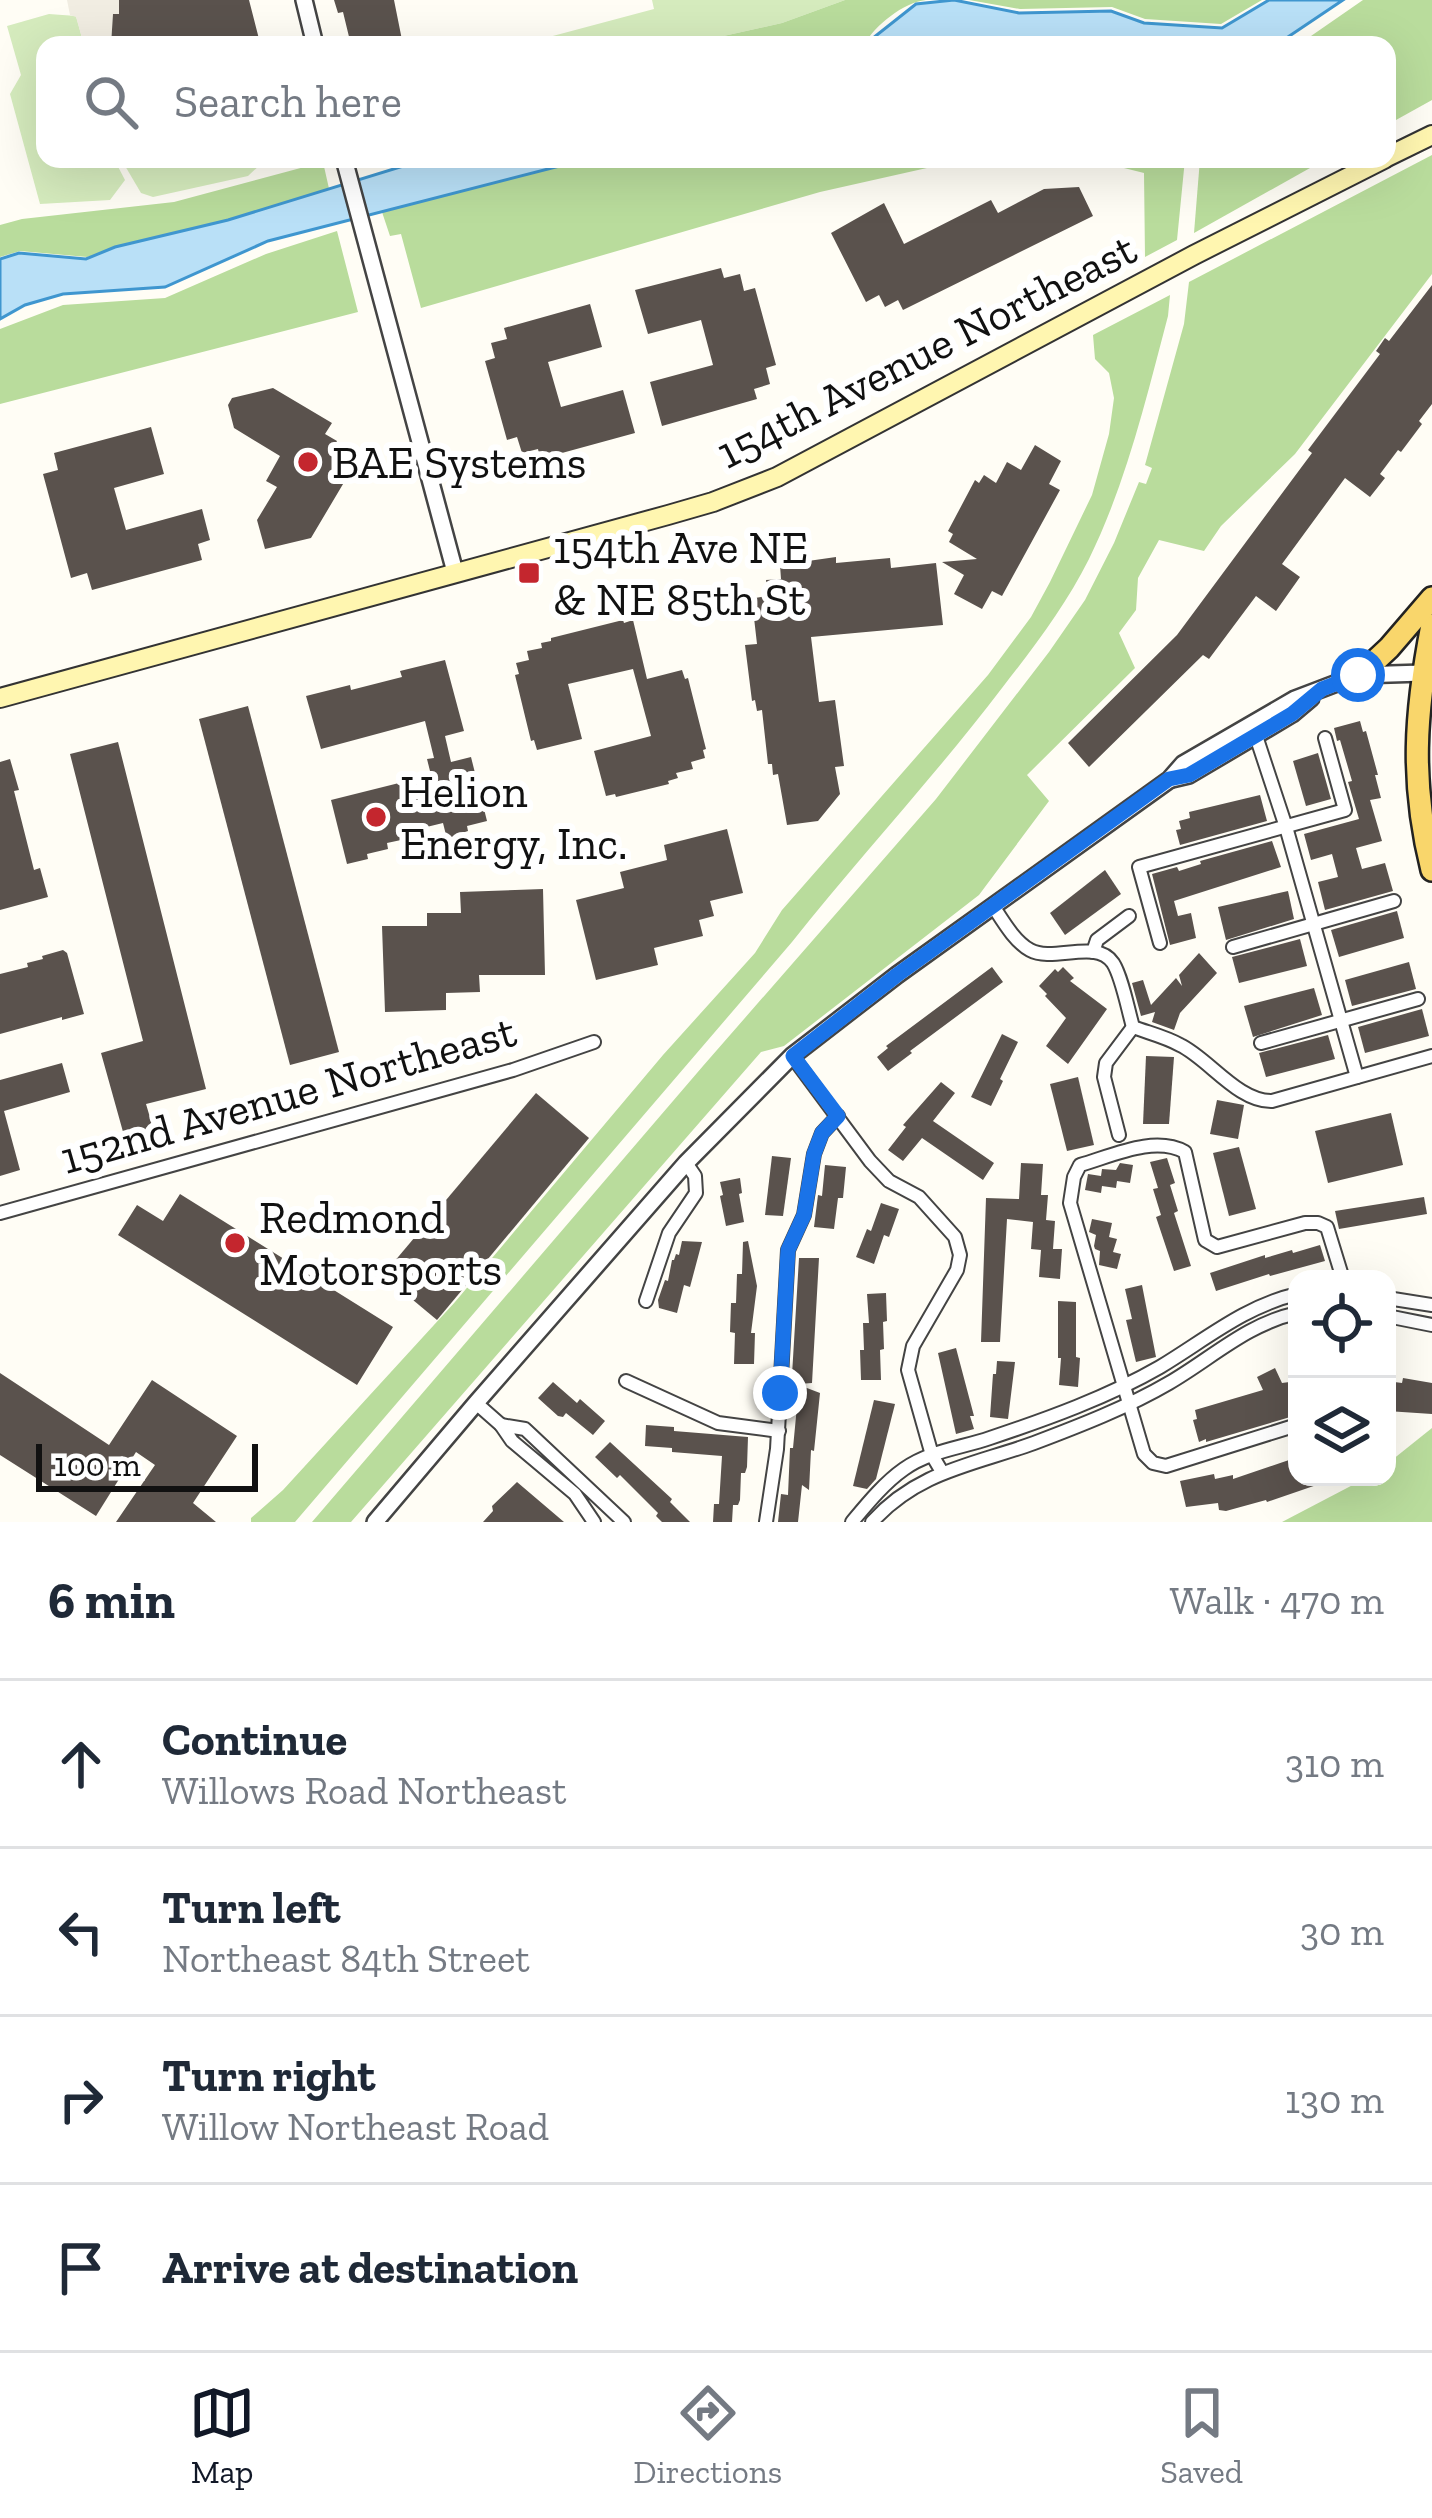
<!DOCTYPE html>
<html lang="en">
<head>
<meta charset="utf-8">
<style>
  :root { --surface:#fff; --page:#f2f2f3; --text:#1f2937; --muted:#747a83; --line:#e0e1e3; --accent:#111827 }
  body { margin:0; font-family:"Zilla Slab",serif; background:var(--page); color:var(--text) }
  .controls { position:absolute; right:36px; bottom:36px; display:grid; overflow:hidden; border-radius:24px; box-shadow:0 12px 48px #0002 }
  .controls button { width:108px; height:108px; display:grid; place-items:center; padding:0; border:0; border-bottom:3px solid var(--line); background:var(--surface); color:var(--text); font:60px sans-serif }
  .scale { position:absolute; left:36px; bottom:30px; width:222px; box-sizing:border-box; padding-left:12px; border:6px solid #111; border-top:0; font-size:33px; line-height:42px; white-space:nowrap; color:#111; -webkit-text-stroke:9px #fff; paint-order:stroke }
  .stop { position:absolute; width:36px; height:36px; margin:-27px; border:9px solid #1a73e8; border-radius:50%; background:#fff }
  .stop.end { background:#1a73e8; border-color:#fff; box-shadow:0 3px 12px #0008 }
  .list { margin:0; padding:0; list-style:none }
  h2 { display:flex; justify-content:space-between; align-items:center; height:156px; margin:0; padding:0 48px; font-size:51px }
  h2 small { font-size:39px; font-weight:400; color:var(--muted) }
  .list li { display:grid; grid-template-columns:78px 1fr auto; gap:36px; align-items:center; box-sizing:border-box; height:168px; padding:0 48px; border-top:3px solid var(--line) }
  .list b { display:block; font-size:45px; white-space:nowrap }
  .list p { margin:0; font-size:39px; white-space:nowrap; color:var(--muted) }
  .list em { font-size:39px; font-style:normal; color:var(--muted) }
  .icon { flex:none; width:66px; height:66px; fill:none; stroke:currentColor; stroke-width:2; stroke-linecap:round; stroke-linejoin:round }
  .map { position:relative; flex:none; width:1432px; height:1522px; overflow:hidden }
  .search { position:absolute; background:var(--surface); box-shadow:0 12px 48px #0002; left:36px; right:36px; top:36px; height:132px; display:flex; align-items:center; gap:30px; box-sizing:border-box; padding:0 42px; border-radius:24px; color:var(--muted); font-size:45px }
  .sheet { height:828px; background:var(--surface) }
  nav { display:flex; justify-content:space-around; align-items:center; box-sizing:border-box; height:168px; border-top:3px solid var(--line); background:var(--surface); font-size:33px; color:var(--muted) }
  nav a { display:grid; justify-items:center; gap:6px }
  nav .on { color:var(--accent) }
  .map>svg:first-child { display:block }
  .green { fill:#d5ebbd }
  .forest { fill:#b9dc9c }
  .plaza { fill:#f1ede2 }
  .water { fill:#b9e0f7; stroke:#3f96cf; stroke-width:3 }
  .building { fill:#5a524d }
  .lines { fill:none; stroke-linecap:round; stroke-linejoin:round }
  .minor-casing { stroke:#444; stroke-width:16 }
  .tertiary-casing { stroke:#444; stroke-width:20 }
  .secondary-casing { stroke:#333; stroke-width:22 }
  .primary-casing { stroke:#222; stroke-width:26 }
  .minor { stroke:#fff; stroke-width:12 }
  .tertiary { stroke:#fff; stroke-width:15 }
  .secondary { stroke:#fff6b0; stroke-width:18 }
  .primary { stroke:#f9d66b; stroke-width:21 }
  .route { stroke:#1a73e8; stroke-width:15 }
  .poi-dot { fill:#c4262e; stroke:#fff; stroke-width:4.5 }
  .labels { text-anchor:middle; stroke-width:12; stroke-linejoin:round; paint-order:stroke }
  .street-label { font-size:45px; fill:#111; stroke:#fff }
  .poi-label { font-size:45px; fill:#111; stroke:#fff; text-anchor:start }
</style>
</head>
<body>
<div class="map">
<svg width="1432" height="1522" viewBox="0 0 1432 1522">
  <rect width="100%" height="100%" fill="#fffdf5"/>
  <g class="green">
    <polygon points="652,0 845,0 782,23 683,45 519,45 654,9"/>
    <polygon points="49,14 76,16 84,45 45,45 45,159 114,159 125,180 110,200 40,204 10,94 21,75 7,26"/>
    <polygon points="121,159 259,159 262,163 248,176 153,197 141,193"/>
  </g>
  <g class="forest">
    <path d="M845,0h81c-22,2 -52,26 -62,45h-181l99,-22z"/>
    <polygon points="969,0 1262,0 1221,24 1145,19 1112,7 1020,9"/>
    <polygon points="1363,0 1432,0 1432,100 1387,125 1387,45 1298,45"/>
    <polygon points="1432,155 1432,274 1295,454 1221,526 1204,551 1159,540 1138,578 1136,610 1119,633 1135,668 1027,775 1049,801 979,895 784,1046 761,1052 351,1522 312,1522 703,1066 936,799 1049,652 1085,600 1114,543 1139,482 1146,484 1152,468 1145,465 1184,324 1189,282"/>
    <polygon points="585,159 967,159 820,192 421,308 401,234 390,236 382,212"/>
    <polygon points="1037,159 1185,159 1177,240 1145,257 1144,173 1112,165"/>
    <polygon points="1200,159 1326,159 1194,233"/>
    <polygon points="323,162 330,193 87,257 20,251 0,257 0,225 22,219 174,202"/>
    <polygon points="337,231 358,312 0,404 0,329 63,305 165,298 266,254"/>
    <path d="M1170,295l-2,21c-22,83 -41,165 -79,243 -23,46 -55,88 -87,129 -66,87 -141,167 -210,254l-497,580h-44v-4l32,-28 172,-188 208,-247 92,-102 27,-43 206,-235 43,-58 19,-35 42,-87 17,-61 5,-36 -5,-25 -14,-14 -2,-24z"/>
    <polygon points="1432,1428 1432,1522 1282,1522 1368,1477 1387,1477 1387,1464"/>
  </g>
  <polygon class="plaza" points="67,0 119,0 119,14 113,14 111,45 84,45 76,17 70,15"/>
  <g class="water">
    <polygon points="954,0 1019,13 1111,11 1144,23 1222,28 1269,0 1343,0 1276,45 869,45 873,38 916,4"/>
    <polygon points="426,159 587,159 268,241 165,287 63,294 25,305 0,319 0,259 19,253 86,259 115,247 228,220"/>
  </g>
  <g class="building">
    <polygon points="119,0 249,0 259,39 235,45 208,45 206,40 169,37 168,45 111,45 113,14 119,14"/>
    <polygon points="334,0 394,0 403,45 351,45 343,12 338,13"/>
    <polygon points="1079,187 1093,216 903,310 898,300 885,307 879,295 866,302 831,233 884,203 904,244 991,200 998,213 1044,189"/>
    <polygon points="721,268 724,278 740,274 744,291 755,288 776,365 766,368 770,384 754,389 757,399 662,426 650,382 713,365 701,320 648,334 635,290"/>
    <polygon points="1432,285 1432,404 1419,421 1422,424 1401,452 1398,450 1380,474 1385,478 1370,497 1345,478 1282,564 1300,577 1276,611 1256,596 1209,659 1203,655 1089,767 1068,743 1177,635 1312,453 1308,450 1380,354 1376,351 1385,338 1389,341"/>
    <polygon points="590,304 602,347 548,362 561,407 623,390 635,433 540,459 538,449 522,453 517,437 507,440 485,361 495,358 491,343 507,339 504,328"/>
    <polygon points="273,388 332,423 325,434 337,441 330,454 341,461 334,472 346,479 311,538 265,549 257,520 277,487 266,481 280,456 234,428 228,405 232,398"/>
    <polygon points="151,427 164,474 114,488 126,530 202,509 210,540 198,544 202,560 92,590 87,573 71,578 43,474 58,470 54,453"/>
    <polygon points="1035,445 1061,461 1049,484 1060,490 1002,596 992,591 982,609 954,594 964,575 942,562 977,559 949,542 953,534 948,531 975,480 979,483 984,475 996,483 1007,462 1021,470"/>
    <polygon points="836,557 836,563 890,558 891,568 936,563 943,625 811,637 819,702 835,700 844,766 835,767 840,794 818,821 787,825 778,774 773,775 772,764 768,764 762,710 757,711 755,700 752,701 745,645 757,644 753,609 756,609 755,598 768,596 766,580 781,579 780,565"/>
    <polygon points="623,620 624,623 633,620 647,679 682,670 685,679 688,678 706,749 703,750 705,758 691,762 693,769 676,773 678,778 668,781 669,784 616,797 615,794 606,796 594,751 651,736 633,669 568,684 582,739 537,750 534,740 531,741 515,675 519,674 516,663 529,660 527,651 542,648 541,643 551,641 551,638"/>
    <polygon points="445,660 464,731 445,736 451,762 471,757 487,821 467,826 468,831 462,833 462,836 447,839 443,823 406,832 407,835 401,837 401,840 387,843 388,849 367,854 368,859 347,864 331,800 431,775 427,759 434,758 425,721 321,749 306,696 350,685 351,690 402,677 400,671"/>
    <polygon points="248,706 339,1052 290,1065 199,719"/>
    <polygon points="1360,721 1363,732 1366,731 1378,775 1375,775 1381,798 1370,800 1382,841 1356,848 1362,869 1385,863 1393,891 1325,910 1318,882 1338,877 1332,854 1311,860 1304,834 1359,819 1348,782 1352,781 1340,740 1337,741 1334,728"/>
    <polygon points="118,742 206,1089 146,1104 154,1131 125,1139 101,1053 143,1041 70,754"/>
    <polygon points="1318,753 1331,799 1306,806 1293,761"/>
    <polygon points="10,759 19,790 14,791 34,870 40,868 48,897 0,910 0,762"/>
    <polygon points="1260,795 1267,821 1180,845 1176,830 1181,829 1179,821 1190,818 1189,812"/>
    <polygon points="727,829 743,893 710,901 714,916 699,920 703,936 654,948 658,965 596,980 576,900 624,888 620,872 667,860 664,845"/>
    <polygon points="1272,841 1281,867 1174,901 1178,916 1191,913 1196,938 1170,945 1152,874 1177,867 1179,871 1201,864 1200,861"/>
    <polygon points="1105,870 1121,894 1065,935 1050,913"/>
    <polygon points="543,889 545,975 479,975 480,992 446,993 446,1010 385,1012 382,926 427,926 427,913 461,913 460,892"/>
    <polygon points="1288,891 1294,919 1226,940 1218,907"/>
    <polygon points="1397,911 1404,938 1339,957 1331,930"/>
    <polygon points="1300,939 1307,966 1239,983 1232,957"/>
    <polygon points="63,950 67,953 84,1014 62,1020 62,1017 0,1034 0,974 28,967 27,963 43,959 42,956"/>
    <polygon points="1199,953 1217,973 1180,1013 1174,1030 1152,1022 1155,1012 1141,1016 1132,983 1143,980 1151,1005 1176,978 1182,986 1179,975"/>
    <polygon points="1409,962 1416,989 1352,1006 1345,980"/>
    <polygon points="992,967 1003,982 910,1051 912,1053 888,1071 877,1057 888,1048 886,1046"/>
    <polygon points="1063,967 1074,978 1070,981 1107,1009 1068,1064 1046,1046 1066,1018 1045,996 1047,994 1039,986 1055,969 1058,972"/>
    <polygon points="1314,988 1322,1015 1253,1037 1244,1006"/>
    <polygon points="1422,1009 1429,1036 1365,1053 1358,1027"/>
    <polygon points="1002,1034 1018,1042 1000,1079 1003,1081 991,1106 971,1097"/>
    <polygon points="1328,1035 1335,1059 1266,1077 1259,1053"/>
    <polygon points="1146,1056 1174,1057 1169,1124 1143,1124"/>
    <polygon points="62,1063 70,1092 4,1111 20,1170 0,1176 0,1080"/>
    <polygon points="1078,1077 1094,1145 1067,1151 1050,1084"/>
    <polygon points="941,1082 955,1093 933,1121 994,1163 983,1180 922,1138 903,1161 888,1150 906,1127 903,1125"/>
    <polygon points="536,1093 589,1138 437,1320 383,1275"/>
    <polygon points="1217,1100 1244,1105 1238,1139 1210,1134"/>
    <polygon points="1391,1113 1403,1165 1328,1183 1315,1131"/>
    <polygon points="1239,1147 1256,1209 1229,1216 1213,1153"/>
    <polygon points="772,1156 791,1158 783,1216 765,1215"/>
    <polygon points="1167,1158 1175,1183 1170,1185 1178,1211 1174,1213 1191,1266 1174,1271 1156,1217 1161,1215 1153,1189 1158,1188 1150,1162"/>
    <polygon points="1021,1163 1043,1164 1041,1195 1048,1195 1046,1220 1055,1221 1053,1249 1062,1249 1060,1279 1039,1277 1041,1250 1031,1249 1033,1222 1007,1219 1000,1342 981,1342 986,1198 1019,1199"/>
    <polygon points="1120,1163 1133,1165 1130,1183 1117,1181 1116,1188 1102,1186 1101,1193 1085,1190 1088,1174 1101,1176 1102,1169 1116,1170"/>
    <polygon points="825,1165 846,1167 843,1198 838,1198 834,1229 814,1227 818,1195 822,1196"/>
    <polygon points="740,1178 742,1193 739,1194 744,1222 726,1226 720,1196 723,1195 720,1182"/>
    <polygon points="180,1194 393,1327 357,1385 118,1235 137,1205 163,1221"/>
    <polygon points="1424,1197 1427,1214 1339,1229 1335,1211"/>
    <polygon points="881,1203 899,1209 889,1237 884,1235 874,1264 856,1257 867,1229 871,1231"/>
    <polygon points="1092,1219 1112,1223 1109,1237 1117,1239 1113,1252 1121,1254 1117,1269 1099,1265 1100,1251 1095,1249 1094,1246 1096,1235 1089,1232"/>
    <polygon points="682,1241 702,1242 690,1287 684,1285 677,1313 659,1308 658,1300 665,1280 668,1281 672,1260 674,1260 676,1254 679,1255"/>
    <polygon points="748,1241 757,1286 751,1333 755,1333 754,1364 734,1364 735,1333 730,1332 731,1303 736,1303 737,1274 742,1274 743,1242"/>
    <polygon points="1320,1245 1325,1261 1270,1276 1269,1274 1216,1291 1210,1273 1265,1255 1265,1258 1292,1250 1293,1253"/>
    <polygon points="799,1258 819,1258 812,1383 799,1384 799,1375 792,1375"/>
    <polygon points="1142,1285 1156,1357 1136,1362 1126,1320 1132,1319 1125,1289"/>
    <polygon points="886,1293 887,1321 883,1322 884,1349 880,1350 881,1380 861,1380 860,1350 864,1350 863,1323 869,1323 867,1294"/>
    <polygon points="1058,1301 1076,1302 1076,1357 1080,1358 1078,1387 1059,1385 1061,1358 1058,1358"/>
    <polygon points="956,1348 974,1416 970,1416 974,1429 956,1434 938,1353"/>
    <polygon points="997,1361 1015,1362 1008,1419 990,1417 993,1374 996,1374"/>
    <polygon points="1275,1368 1282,1383 1297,1381 1297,1415 1206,1442 1206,1439 1199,1442 1193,1420 1197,1419 1195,1410 1263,1390 1257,1377"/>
    <polygon points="0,1373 109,1445 152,1380 237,1436 193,1503 216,1522 116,1522 155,1465 136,1452 96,1516 0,1455"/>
    <polygon points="1403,1378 1432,1383 1432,1414 1387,1411 1387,1381 1402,1383"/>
    <polygon points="553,1382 577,1403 580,1399 605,1421 593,1435 566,1413 563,1417 558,1416 538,1398"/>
    <polygon points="799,1385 820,1393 814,1451 811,1450 809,1490 802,1485 798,1522 778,1522 781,1494 788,1495 790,1448 793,1448"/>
    <polygon points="874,1400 895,1404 876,1479 867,1489 853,1486"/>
    <polygon points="646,1425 674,1427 674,1431 748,1437 747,1467 745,1473 741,1473 740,1500 738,1505 733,1505 732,1522 713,1522 714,1504 719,1504 722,1456 672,1452 672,1448 645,1446"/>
    <polygon points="610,1442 672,1499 670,1502 690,1522 662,1522 656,1516 658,1513 620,1475 617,1478 595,1457"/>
    <polygon points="1289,1460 1291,1463 1297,1461 1297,1477 1334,1479 1267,1502 1266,1500 1226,1511 1219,1510 1218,1503 1186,1507 1180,1481 1214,1474 1215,1479 1233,1475 1233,1479"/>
    <polygon points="517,1482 564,1522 483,1522 493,1511 492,1506"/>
  </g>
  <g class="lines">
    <defs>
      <g id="minor">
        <polyline points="1256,736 1286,827 1357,1077"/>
        <path d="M993,906c10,15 21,35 37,44 23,13 66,-12 83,13 9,14 15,47 20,64 16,6 33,10 47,18 28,13 58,57 92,56l160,-45"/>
        <polyline points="1160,943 1139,867 1345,810 1325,738"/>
        <polyline points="1233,947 1394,901"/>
        <polyline points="1093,952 1097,940 1129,916"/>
        <polyline points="1261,1043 1418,999"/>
        <polyline points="792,1056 870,1161 889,1181 919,1197 955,1237 960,1255 957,1270 913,1346 908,1370 932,1455 942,1472"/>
        <polyline points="1119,1135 1104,1077 1106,1063 1133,1027"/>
        <polyline points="0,1213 513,1070 594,1042"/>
        <polyline points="1387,1298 1432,1305"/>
        <polyline points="646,1301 669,1233 696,1193 695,1176 686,1163"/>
        <polyline points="1387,1316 1432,1325"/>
        <polyline points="626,1381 718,1423 779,1431"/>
        <polyline points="476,1403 501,1425"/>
        <path d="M1297,1425l-131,41 -13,-3 -9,-9 -74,-251 4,-26 6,-12c32,-9 74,-30 105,-13l20,88 12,7 88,-24h13l9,4 16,52"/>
        <polyline points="594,1522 575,1494 512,1441 501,1425 525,1429 624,1522"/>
        <polyline points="766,1522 777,1449 788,1250 804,1215 814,1154 822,1133 838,1116"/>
        <path d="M852,1522c15,-18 32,-39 52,-53 25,-18 57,-21 86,-31 57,-19 118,-41 170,-71 45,-27 85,-61 137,-73"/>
        <path d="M872,1522c46,-51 101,-57 162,-79 45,-17 94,-36 135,-60 43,-25 78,-59 128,-70"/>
      </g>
      <g id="tertiary">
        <polyline points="304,0 315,45"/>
        <polyline points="344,159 455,572"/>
        <polyline points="1172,779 1189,775 1292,714 1311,698"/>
        <polyline points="375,1522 476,1403 686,1163 792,1056 897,975 1169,780 1183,764 1295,699 1358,675 1423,673"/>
      </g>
      <g id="secondary">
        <polyline points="1387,157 1432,135"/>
        <polyline points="0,698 668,515 713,502 777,477 1194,255 1384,159"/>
      </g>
      <g id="primary">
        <path d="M1432,625c-17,88 -22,157 0,245"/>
        <polyline points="1360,675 1389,648 1432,598"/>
      </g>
    </defs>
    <use href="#minor" class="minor-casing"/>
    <use href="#tertiary" class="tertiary-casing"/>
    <use href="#secondary" class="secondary-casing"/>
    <use href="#primary" class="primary-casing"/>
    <use href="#minor" class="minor"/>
    <use href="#tertiary" class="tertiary"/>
    <use href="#secondary" class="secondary"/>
    <use href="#primary" class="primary"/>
  </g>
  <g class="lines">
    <polyline class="route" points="780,1393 788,1250 804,1215 814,1154 822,1133 838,1116 793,1056 897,975 1169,779 1189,775 1292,714 1322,689 1358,675"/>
  </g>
  <g class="poi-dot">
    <circle cx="308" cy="462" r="12"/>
    <rect x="517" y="561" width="24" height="24" rx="6"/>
    <circle cx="376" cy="817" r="12"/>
    <circle cx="235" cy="1243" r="12"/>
  </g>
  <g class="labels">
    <g class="street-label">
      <text transform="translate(926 350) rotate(-27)" y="16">154th Avenue Northeast</text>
      <text transform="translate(288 1094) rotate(-16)" y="16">152nd Avenue Northeast</text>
    </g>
    <g class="poi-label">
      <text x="332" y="478">BAE Systems</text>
      <text x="553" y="563">154th Ave NE<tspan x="553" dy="52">&amp; NE 85th St</tspan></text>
      <text x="400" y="807">Helion<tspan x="400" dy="52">Energy, Inc.</tspan></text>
      <text x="259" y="1233">Redmond<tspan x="259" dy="52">Motorsports</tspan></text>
    </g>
  </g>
</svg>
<div class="controls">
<button><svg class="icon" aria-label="locate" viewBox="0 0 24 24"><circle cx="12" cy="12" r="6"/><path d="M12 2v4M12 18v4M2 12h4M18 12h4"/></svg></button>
<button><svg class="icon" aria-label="layers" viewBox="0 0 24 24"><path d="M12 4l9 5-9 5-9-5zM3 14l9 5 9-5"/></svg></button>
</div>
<div class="scale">100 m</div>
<div class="stop" style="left:1358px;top:675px"></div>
<div class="stop end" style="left:780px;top:1393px"></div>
<div class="search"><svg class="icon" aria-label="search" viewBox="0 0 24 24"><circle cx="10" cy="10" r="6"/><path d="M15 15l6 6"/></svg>Search here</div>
</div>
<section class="sheet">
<h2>6 min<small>Walk · 470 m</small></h2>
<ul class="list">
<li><svg class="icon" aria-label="ahead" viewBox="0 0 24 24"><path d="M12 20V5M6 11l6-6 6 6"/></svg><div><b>Continue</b><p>Willows Road Northeast</p></div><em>310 m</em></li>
<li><svg class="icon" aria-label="left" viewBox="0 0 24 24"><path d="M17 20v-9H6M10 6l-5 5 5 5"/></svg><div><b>Turn left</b><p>Northeast 84th Street</p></div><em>30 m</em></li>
<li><svg class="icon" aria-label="right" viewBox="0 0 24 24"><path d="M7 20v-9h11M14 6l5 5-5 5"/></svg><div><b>Turn right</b><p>Willow Northeast Road</p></div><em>130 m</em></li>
<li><svg class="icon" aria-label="arrive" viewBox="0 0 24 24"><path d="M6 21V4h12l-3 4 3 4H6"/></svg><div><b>Arrive at destination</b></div></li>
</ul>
</section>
<nav>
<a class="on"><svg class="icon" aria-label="map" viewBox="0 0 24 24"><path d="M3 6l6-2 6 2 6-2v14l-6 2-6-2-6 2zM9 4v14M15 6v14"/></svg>Map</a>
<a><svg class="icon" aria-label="directions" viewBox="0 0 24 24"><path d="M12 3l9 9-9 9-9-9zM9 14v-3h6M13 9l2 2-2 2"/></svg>Directions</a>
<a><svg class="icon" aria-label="saved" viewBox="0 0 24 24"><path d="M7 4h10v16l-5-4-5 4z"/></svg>Saved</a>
</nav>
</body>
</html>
